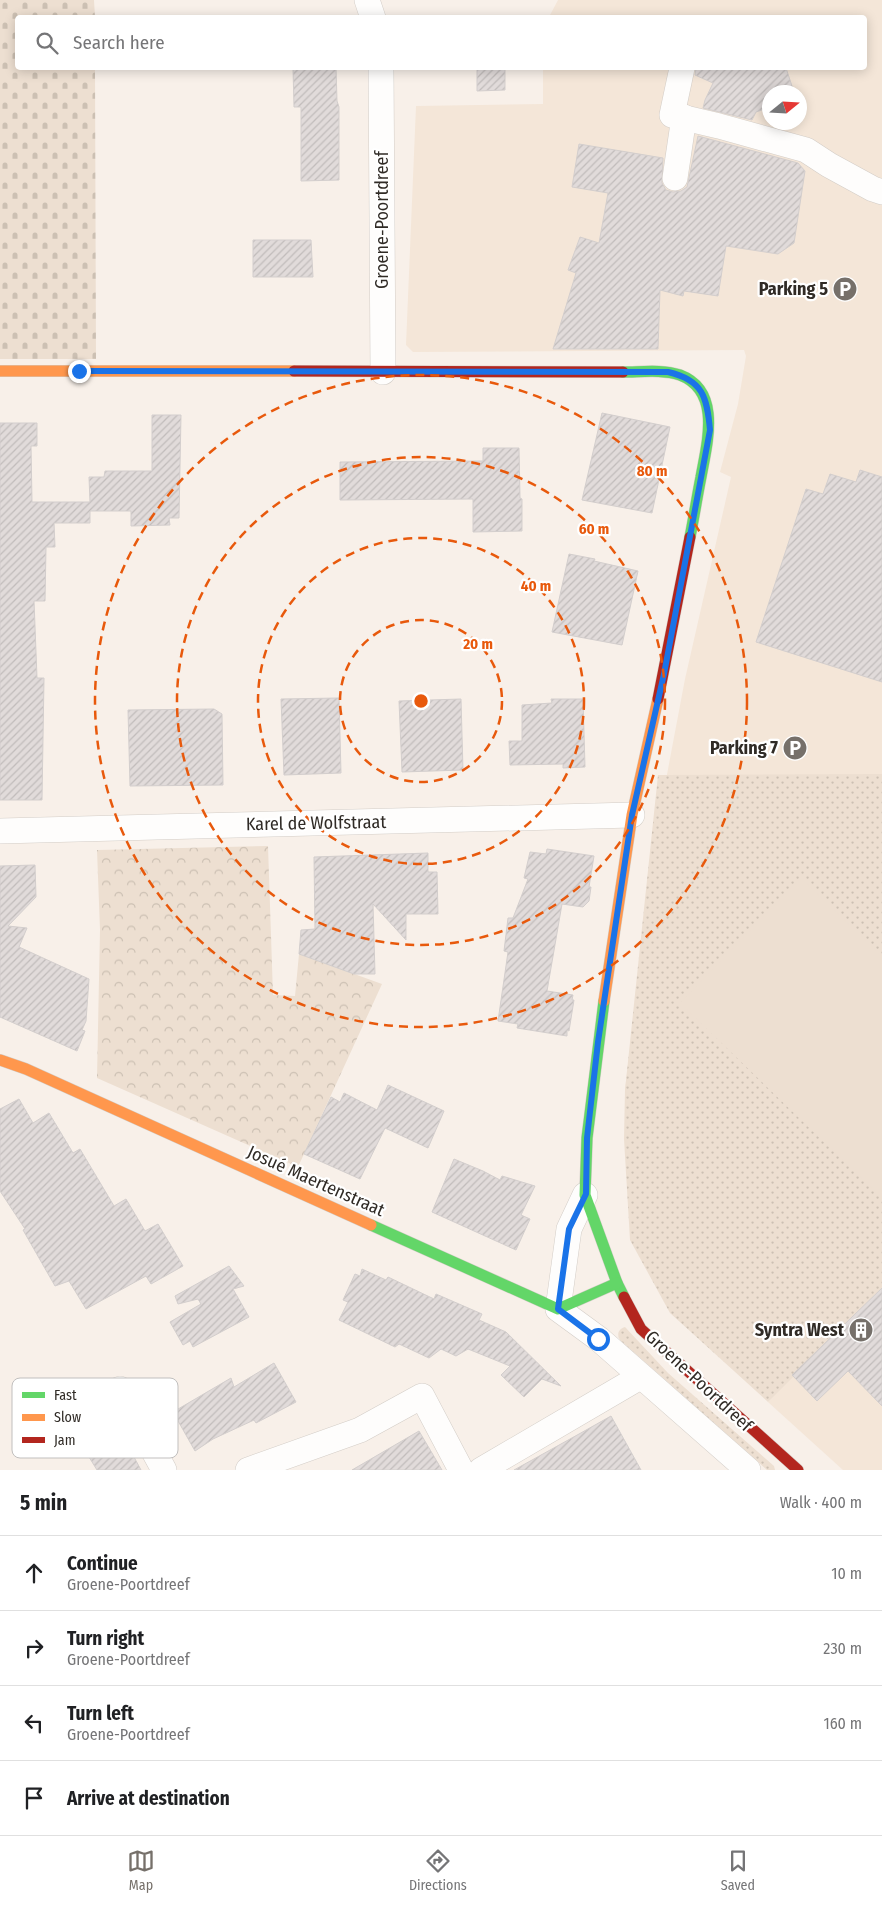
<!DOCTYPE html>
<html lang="en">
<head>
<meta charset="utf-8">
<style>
  :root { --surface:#fff; --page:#f6f6f6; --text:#202124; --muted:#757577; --line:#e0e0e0; --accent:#76706a }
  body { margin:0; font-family:"Fira Sans Condensed",sans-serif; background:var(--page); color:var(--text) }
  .compass { position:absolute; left:762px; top:85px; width:45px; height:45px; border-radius:50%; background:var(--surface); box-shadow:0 2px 12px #0003; rotate:72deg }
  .stop { position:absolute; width:15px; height:15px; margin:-11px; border:4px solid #1a73e8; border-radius:50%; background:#fff }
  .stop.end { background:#1a73e8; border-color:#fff; box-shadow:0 1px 5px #0008 }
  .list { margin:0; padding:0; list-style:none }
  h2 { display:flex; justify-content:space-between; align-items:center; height:65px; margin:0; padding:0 20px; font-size:21px }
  h2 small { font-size:16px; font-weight:400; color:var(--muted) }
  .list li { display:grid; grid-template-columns:32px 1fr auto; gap:15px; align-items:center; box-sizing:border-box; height:75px; padding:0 20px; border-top:1px solid var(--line) }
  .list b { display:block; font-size:19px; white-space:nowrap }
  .list p { margin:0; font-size:16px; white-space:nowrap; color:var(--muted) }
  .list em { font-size:16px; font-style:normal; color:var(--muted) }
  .icon { flex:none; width:28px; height:28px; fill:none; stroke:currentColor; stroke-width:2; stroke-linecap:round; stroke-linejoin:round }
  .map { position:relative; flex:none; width:882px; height:1470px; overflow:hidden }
  .search { position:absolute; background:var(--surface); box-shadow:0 2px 12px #0003; left:15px; right:15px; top:15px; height:55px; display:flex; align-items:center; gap:12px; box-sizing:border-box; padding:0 18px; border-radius:5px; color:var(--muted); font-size:19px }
  .sheet { height:365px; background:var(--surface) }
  nav { display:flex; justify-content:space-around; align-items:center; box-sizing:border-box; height:70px; border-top:1px solid var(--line); background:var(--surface); font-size:14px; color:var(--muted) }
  nav a { display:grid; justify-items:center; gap:2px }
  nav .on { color:var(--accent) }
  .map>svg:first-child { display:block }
  .built { fill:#f4e6d8; fill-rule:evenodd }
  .grass { fill:url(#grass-dots) }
  .cemetery { fill:url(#cemetery-stones) }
  .park { fill:url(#park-crowns) }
  .pitch { fill:#eddfd1 }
  .building { fill:url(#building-hatch); stroke:#d3cecd }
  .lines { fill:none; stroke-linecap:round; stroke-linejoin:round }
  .street-casing { stroke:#d3cdc7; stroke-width:26 }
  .fast-casing { stroke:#d3cdc7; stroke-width:12 }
  .slow-casing { stroke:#d3cdc7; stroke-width:12 }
  .jam-casing { stroke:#d3cdc7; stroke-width:12 }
  .street { stroke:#fefdfc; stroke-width:25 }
  .fast { stroke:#63d668; stroke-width:11 }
  .slow { stroke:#ff974d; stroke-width:11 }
  .jam { stroke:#b3261e; stroke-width:11 }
  .route { stroke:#1a73e8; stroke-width:6 }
  .ring { fill:none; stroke:#e8590c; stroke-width:2.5; stroke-dasharray:9 6 }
  .labels { text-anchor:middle; stroke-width:4.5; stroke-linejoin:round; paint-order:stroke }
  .street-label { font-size:18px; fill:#302b26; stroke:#fff }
  .poi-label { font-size:18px; font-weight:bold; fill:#302b26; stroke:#fff; text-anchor:end }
  .key { fill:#fff; stroke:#c1bfbe; stroke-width:1 }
  .key-label { font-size:14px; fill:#302b26 }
  .centre { fill:#e8590c; stroke:#fff; stroke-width:2.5 }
  .ring-label { font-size:15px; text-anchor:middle; font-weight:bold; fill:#e8590c; stroke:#fff; stroke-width:4.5; stroke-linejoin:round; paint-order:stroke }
</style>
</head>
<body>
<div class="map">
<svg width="882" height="1470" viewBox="0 0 882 1470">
  <defs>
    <pattern id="grass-dots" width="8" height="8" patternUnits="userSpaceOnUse" patternTransform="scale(1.25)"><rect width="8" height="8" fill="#eddfd1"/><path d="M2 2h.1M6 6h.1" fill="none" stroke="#ccc0b3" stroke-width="1.8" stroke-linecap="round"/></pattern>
    <pattern id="cemetery-stones" width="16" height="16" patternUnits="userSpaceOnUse" patternTransform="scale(1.25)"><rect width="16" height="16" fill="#eddfd1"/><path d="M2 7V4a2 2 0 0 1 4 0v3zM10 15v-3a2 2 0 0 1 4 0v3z" fill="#ccc0b3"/></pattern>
    <pattern id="park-crowns" width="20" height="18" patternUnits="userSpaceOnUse" patternTransform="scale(1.25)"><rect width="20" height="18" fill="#eddfd1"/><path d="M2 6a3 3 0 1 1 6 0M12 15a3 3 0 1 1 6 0" fill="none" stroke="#ccc0b3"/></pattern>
    <pattern id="building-hatch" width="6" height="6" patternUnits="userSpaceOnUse" patternTransform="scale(1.25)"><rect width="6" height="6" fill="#e1dbda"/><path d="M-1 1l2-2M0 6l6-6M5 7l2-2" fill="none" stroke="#c1bcbb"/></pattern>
  </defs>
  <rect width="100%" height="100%" fill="#f8f0e9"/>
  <g class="built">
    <path d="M558,0h324v1285l-257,-195 30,-252 30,-159 46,-202 -11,-5 18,-68 8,-48 -2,-6 -331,2 -7,-7 10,-239 127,-2v-36h321v-50l-315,-1zM770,92h30v30h-30z"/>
    <polygon points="882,1288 882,1470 843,1470 768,1402 792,1375"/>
  </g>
  <g class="grass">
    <polygon points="882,774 882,1288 768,1402 670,1313 630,1240 624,1139 625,1090 658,775"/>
    <path d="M625,1327l43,46 106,93 1,4h-8l-146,-129c-5,-6 -3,-12 4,-14z"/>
  </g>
  <polygon class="cemetery" points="0,0 94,0 95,17 18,18 18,68 95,68 96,359 0,359"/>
  <polygon class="park" points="268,846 273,995 295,996 299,954 382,984 298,1167 97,1078 100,930 97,850"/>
  <polygon class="pitch" points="801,878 882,956 882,1198 680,1003"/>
  <g class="building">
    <polygon points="293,68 336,68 337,101 339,107 339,180 301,181 301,107 294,107"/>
    <polygon points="477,68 505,68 505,90 477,91"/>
    <polygon points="696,68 786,68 794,92 770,92 770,107 756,112 752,120 703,108 705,100 713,83 695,75"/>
    <polygon points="698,136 798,163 805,171 794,243 778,254 726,246 718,296 684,291 683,296 660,290 658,349 553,349 576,273 568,270 580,237 599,243 608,193 572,187 579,144 663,158 662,183 666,190 673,192 681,191 687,187"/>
    <polygon points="253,240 311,240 313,277 253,277"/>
    <polygon points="602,413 670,427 652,513 582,500"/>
    <polygon points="152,415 181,415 179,518 169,518 170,525 131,526 131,511 90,511 90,523 54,523 55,547 46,547 45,601 34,601 37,678 44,678 42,800 0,800 0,423 37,423 37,446 31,446 32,502 90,502 89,477 104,477 105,471 152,471"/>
    <polygon points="483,448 519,448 520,498 522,499 522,531 473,532 473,499 340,500 340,462 483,461"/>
    <polygon points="860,470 882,477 882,682 756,642 806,489 823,494 830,474 856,482"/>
    <polygon points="569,554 595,559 594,561 638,571 622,645 552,632"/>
    <polygon points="339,698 341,773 284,775 281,699"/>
    <polygon points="461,699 463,770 402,772 399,701"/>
    <polygon points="551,699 583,699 585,767 563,768 563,764 510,765 509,741 522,741 522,705 552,703"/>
    <polygon points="214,709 222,714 223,785 130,786 128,710"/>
    <polygon points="547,849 594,856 589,887 591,887 589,901 583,907 562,904 547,991 573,995 572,1000 574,1000 569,1031 567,1030 567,1036 517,1028 518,1024 498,1021 508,952 504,951 508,918 513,918 528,879 524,878 530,852 546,854"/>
    <polygon points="428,853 428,872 437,872 438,914 406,914 406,940 373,904 375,974 354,974 299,954 301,930 315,929 314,857"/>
    <polygon points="35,865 36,897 8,926 27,928 19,947 89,979 86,1021 82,1030 85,1031 77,1051 0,1017 0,866"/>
    <polygon points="388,1085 444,1111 428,1148 385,1128 360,1179 304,1154 331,1097 340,1102 344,1093 377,1110"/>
    <polygon points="19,1099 33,1123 49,1113 73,1153 80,1149 114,1206 126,1199 145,1231 158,1224 183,1266 151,1284 146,1276 86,1309 69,1281 55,1286 23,1230 25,1229 0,1191 0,1109"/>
    <polygon points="454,1159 483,1171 500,1180 502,1176 535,1186 521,1215 530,1219 516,1250 432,1212"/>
    <polygon points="229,1266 244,1286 233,1289 249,1317 193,1347 190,1341 183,1345 170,1322 201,1304 198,1299 178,1304 175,1296"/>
    <polygon points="362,1269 386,1280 388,1277 434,1299 436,1294 482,1314 479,1320 506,1332 561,1386 542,1379 524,1397 501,1375 510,1366 468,1349 456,1356 441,1349 429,1358 399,1344 395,1347 339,1320 348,1302 343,1300 355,1274 360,1276"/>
    <polygon points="882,1288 882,1406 848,1371 817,1401 792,1375"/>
    <polygon points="274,1363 296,1402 256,1423 254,1420 213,1439 195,1451 173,1412 231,1378 234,1387"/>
    <polygon points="106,1393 138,1453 134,1457 141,1470 97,1470 76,1436 67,1416"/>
    <polygon points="611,1416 641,1470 514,1470 579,1434"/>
    <polygon points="419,1431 442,1470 352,1470"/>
  </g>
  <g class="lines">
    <defs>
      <g id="street">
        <polyline points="367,0 373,18"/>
        <polyline points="381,68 383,372"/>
        <polyline points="682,68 672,115 719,126 806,150 829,165 873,189 882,192"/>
        <polyline points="675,178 684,117"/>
        <polyline points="0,831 632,815"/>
        <polyline points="585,1195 569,1229 558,1309 599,1339 748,1470"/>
        <polyline points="120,1389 164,1470"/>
        <polyline points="248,1470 360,1430 422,1396 461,1470"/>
        <polyline points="481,1470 640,1377"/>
      </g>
      <g id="fast">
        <path d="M623,372c18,0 39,-3 57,3 42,16 27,68 21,102 -4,20 -7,40 -11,60"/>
        <polyline points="604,1001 587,1138 585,1195 617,1283 624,1297"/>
        <polyline points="371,1225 558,1309 617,1283"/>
      </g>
      <g id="slow">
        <polyline points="0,371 294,371"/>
        <polyline points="604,1001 632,815 658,699"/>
        <polyline points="0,1060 26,1069 371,1225"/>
      </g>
      <g id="jam">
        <polyline points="294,371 623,372"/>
        <polyline points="658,699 690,537"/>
        <polyline points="624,1297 641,1329 798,1470"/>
      </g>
    </defs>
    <use href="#street" class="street-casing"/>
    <use href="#fast" class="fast-casing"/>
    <use href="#slow" class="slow-casing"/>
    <use href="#jam" class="jam-casing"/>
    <use href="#street" class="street"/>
    <use href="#fast" class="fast"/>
    <use href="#slow" class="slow"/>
    <use href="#jam" class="jam"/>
  </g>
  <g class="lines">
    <path class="route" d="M79,371l589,1c35,8 39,25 42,58l-46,244 -32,141 -34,227 -11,96 -1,56 -17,35 -11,80 40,30"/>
  </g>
  <g class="ring">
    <circle cx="421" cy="701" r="81"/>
    <circle cx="421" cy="701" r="163"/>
    <circle cx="421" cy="701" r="244"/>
    <circle cx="421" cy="701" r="326"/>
  </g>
  <defs>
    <symbol id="parking-disc" viewBox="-11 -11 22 22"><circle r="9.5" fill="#76706a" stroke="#fff"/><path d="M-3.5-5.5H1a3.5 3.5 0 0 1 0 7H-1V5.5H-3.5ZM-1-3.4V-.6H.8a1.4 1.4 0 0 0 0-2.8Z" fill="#fff"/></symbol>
    <symbol id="building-disc" viewBox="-11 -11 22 22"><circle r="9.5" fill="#76706a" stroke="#fff"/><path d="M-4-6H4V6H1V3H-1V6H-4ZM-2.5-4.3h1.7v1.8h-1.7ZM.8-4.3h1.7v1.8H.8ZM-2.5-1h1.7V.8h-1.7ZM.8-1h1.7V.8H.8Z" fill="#fff"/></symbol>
  </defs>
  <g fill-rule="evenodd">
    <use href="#parking-disc" x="831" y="275" width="28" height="28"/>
    <use href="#parking-disc" x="781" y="734" width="28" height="28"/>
    <use href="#building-disc" x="847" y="1316" width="28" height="28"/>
  </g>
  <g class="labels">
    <g class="street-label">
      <text transform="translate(382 220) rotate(-90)" y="6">Groene-Poortdreef</text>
      <text transform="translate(316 823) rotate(-1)" y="6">Karel de Wolfstraat</text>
      <text transform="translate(316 1181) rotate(24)" y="6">Josué Maertenstraat</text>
      <text transform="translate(699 1381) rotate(43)" y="6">Groene-Poortdreef</text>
    </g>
    <g class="poi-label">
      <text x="828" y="295">Parking 5</text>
      <text x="778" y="754">Parking 7</text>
      <text x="844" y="1336">Syntra West</text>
    </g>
  </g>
  <rect x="12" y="1378" width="166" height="80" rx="8" class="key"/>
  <rect x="22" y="1392" width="23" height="6" fill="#63d668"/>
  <rect x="22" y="1414" width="23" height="7" fill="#ff974d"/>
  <rect x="22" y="1437" width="23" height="6" fill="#b3261e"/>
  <g class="key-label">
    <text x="54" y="1400">Fast</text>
    <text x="54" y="1422">Slow</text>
    <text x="54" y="1445">Jam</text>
  </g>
  <circle cx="421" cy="701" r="8" class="centre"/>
  <g class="ring-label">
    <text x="652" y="476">80 m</text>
    <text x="594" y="534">60 m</text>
    <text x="536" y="591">40 m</text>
    <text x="478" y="649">20 m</text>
  </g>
</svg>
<svg class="compass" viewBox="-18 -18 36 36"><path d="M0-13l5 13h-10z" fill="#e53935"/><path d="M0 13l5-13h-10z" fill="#757577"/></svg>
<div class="stop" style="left:598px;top:1339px"></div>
<div class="stop end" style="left:79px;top:371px"></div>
<div class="search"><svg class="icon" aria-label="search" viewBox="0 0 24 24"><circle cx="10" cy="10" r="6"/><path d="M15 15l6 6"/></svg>Search here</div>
</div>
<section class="sheet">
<h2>5 min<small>Walk · 400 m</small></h2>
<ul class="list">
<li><svg class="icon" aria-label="ahead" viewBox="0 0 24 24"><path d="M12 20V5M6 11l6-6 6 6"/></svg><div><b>Continue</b><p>Groene-Poortdreef</p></div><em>10 m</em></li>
<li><svg class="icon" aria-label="right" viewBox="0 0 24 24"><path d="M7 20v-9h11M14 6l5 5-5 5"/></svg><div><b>Turn right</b><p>Groene-Poortdreef</p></div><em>230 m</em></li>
<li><svg class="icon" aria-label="left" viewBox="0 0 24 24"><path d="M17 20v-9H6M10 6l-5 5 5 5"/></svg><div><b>Turn left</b><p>Groene-Poortdreef</p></div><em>160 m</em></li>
<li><svg class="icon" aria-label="arrive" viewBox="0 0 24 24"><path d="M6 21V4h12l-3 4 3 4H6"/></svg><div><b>Arrive at destination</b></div></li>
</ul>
</section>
<nav>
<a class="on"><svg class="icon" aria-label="map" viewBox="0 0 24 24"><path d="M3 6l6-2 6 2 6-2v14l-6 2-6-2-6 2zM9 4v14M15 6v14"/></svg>Map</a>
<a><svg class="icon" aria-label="directions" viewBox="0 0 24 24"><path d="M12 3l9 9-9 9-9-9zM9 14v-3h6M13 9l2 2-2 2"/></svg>Directions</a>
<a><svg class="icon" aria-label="saved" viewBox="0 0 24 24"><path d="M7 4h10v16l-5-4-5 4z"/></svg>Saved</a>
</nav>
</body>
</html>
